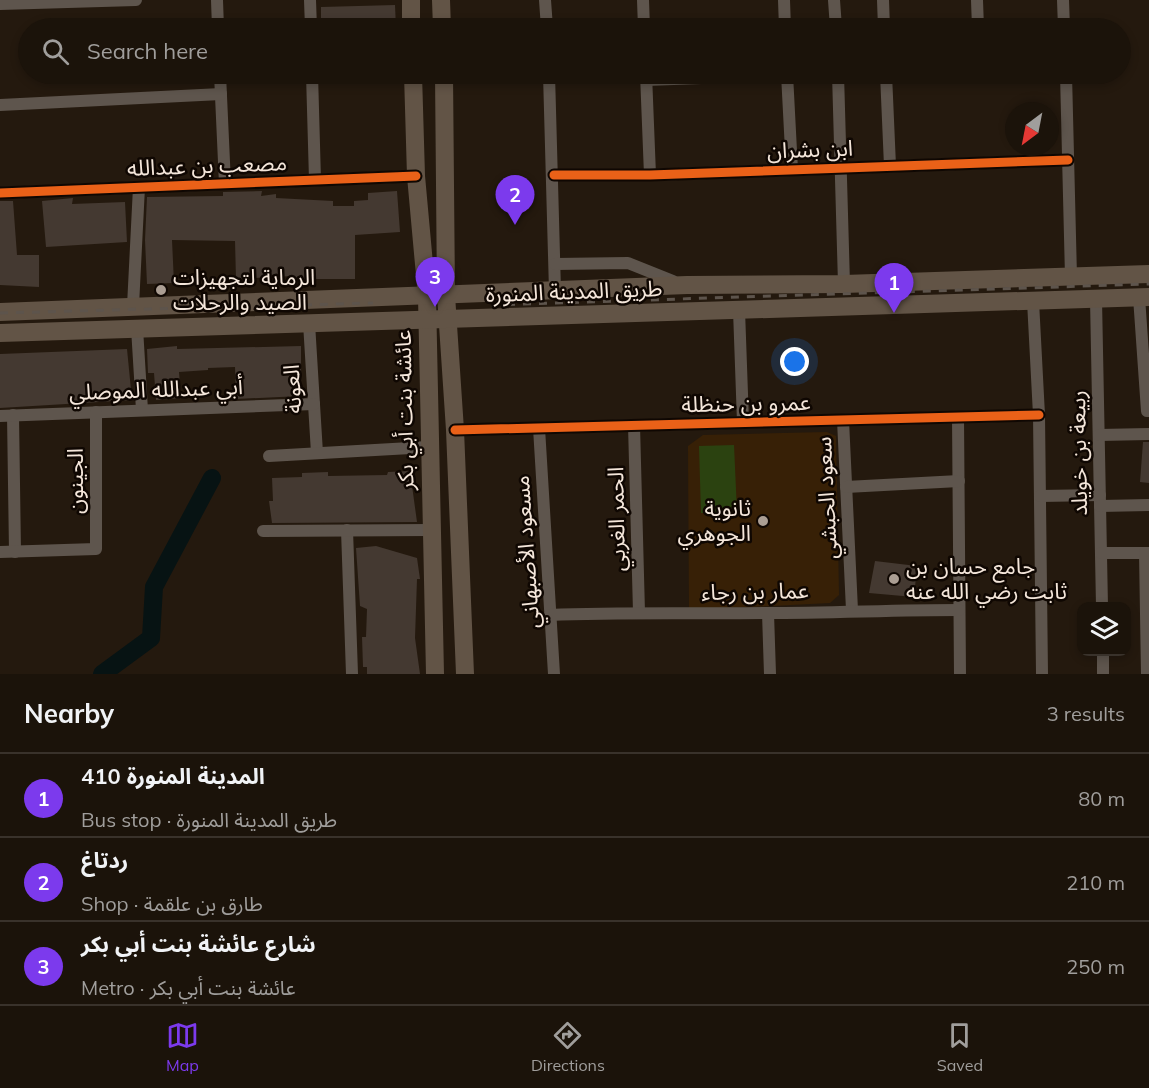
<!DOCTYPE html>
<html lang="en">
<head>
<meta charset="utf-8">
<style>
  :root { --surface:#1b130a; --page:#241c13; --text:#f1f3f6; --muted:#a09e9c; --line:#39322b; --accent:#7c3aed }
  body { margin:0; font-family:Mulish,"Noto Sans Arabic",sans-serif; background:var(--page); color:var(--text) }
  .controls { position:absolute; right:18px; bottom:18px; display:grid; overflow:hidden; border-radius:12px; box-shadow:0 3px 9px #0003 }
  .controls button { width:54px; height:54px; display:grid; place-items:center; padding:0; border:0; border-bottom:2px solid var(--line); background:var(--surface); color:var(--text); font:30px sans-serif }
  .compass { position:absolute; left:1005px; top:102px; width:54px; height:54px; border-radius:50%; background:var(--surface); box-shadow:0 3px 9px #0003; rotate:212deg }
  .you { position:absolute; left:795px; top:362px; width:21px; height:21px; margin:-15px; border:4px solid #fff; border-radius:50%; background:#1a73e8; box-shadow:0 0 0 9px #1a73e833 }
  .badge { display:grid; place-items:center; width:39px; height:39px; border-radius:50%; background:var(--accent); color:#fff; font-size:20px; font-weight:700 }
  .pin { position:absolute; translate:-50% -50px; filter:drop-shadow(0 2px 3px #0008) }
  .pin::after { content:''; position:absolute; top:32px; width:21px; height:18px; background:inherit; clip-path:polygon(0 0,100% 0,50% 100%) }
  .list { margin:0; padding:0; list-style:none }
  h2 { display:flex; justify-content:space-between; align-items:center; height:78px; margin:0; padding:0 24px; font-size:26px }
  h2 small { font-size:20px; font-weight:400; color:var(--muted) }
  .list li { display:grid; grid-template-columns:39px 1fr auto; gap:18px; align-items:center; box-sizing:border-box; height:84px; padding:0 24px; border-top:2px solid var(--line) }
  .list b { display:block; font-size:22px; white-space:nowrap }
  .list p { margin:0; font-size:20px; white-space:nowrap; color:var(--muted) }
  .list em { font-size:20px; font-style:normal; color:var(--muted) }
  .icon { flex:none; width:33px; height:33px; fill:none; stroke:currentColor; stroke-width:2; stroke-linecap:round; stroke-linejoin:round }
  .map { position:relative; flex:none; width:1149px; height:674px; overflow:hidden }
  .search { position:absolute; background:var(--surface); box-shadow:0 3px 9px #0003; left:18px; right:18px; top:18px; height:66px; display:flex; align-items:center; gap:15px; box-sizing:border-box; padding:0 21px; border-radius:33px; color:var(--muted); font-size:22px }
  .sheet { height:330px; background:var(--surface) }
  nav { display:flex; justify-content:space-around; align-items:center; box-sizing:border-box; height:84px; border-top:2px solid var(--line); background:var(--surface); font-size:16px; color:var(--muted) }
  nav a { display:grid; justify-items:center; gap:3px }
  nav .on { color:var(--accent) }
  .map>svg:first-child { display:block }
  .built { fill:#372006 }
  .green { fill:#2b4210 }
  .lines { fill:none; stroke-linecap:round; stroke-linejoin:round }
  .river { stroke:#071313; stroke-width:18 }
  .building { fill:#443931 }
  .minor { stroke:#5e554d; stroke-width:12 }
  .primary { stroke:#625446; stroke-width:18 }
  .rail { stroke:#5d544c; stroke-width:3; stroke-dasharray:8 8; stroke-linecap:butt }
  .cycleway-casing { stroke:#0f0702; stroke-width:13 }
  .cycleway { stroke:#ea6118; stroke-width:9 }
  .poi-dot { fill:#ab9e93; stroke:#0f0702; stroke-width:2 }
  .labels { text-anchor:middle; stroke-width:5; stroke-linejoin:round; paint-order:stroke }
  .street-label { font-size:22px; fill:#f4e6da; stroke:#0f0702 }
  .poi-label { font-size:22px; fill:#f4e6da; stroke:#0f0702; text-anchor:start }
</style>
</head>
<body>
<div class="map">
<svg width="1149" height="674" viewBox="0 0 1149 674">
  <rect width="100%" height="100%" fill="#24190e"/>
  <polygon class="built" points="827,432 836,436 839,595 830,603 689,610 688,446 703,435"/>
  <polygon class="green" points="734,445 737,512 701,513 699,446"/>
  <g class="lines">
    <polyline class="river" points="102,674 151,638 154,587 212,478"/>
  </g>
  <g class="building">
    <polygon points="395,5 396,28 321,28 321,7"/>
    <polygon points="262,191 261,196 276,194 276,198 333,201 333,206 354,206 354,201 368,200 368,193 397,191 400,232 355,235 355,279 293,279 293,276 236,279 235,241 172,240 174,283 147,284 145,240 147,197 223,196 223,192"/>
    <polygon points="73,198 72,204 125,202 127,242 46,247 42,201"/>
    <polygon points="0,201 13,201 17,255 39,255 39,287 0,285"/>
    <polygon points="177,346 177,349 301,346 301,396 236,399 235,367 208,368 208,370 179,372 181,398 156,400 154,373 148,373 147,349"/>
    <polygon points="127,349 132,400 0,408 0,354"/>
    <polygon points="1143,442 1149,442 1149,483 1140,482"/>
    <polygon points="410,471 417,522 272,523 269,501 273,501 272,478 302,477 302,473 328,472 328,476 387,475 388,472"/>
    <polygon points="376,546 417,558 420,579 417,579 415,638 420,674 367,674 367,667 363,667 362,637 366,637 367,609 360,606 356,548"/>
    <polygon points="875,561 917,566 914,597 869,593"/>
  </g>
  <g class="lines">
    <g class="minor">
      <polyline points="217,0 218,28"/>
      <polyline points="310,0 311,28"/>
      <polyline points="545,0 547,28"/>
      <polyline points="643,0 644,28"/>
      <polyline points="784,0 785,28"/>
      <polyline points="834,0 836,28"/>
      <polyline points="883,0 884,28"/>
      <polyline points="977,0 978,28"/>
      <polyline points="1063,0 1064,28"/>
      <polyline points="0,4 136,0"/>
      <polyline points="220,74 225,184"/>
      <polyline points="312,74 315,180"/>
      <polyline points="549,74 555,291"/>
      <polyline points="646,74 650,175"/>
      <polyline points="787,74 792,170"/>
      <polyline points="838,74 844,284"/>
      <polyline points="886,74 890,166"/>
      <polyline points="1066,74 1071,277"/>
      <polyline points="646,80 788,75"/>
      <polyline points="0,105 221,94"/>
      <polyline points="554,175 650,175 1068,160"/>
      <polyline points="0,193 416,176"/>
      <polyline points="555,264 628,263 673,281"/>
      <polyline points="1139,297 1147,411 1149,411"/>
      <polyline points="1096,299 1102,606"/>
      <polyline points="1033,301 1039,415 1042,674"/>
      <polyline points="133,306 139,187"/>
      <polyline points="739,310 743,422"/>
      <polyline points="309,323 317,453"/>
      <polyline points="137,328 142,410"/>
      <polyline points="13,415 15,552"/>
      <polyline points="0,416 314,404"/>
      <polyline points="958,417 960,674"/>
      <polyline points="843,420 852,610"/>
      <polyline points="634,425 639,612"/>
      <polyline points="539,428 554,674"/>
      <polyline points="455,430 1039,415"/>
      <polyline points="1099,435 1149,434"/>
      <polyline points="269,456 428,447"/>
      <polyline points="846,487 959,481"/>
      <polyline points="1040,496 1100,495"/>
      <polyline points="1100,506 1149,505"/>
      <polyline points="347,530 352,674"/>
      <polyline points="263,531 430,530"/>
      <polyline points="0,552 96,549 96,412"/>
      <polyline points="1101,553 1149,553"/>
      <polyline points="1145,553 1147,674"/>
      <polyline points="768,613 770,674"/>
      <path d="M550,615c73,-3 144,-1 216,-2 65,0 129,-3 193,-3"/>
      <polyline points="1103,652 1103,674"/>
    </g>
    <g class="primary">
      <polyline points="411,0 411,28"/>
      <polyline points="441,0 442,28"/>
      <polyline points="413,74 416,176 427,297 435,674"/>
      <polyline points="444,74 446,295 455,430 465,674"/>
      <polyline points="0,312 687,285 844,284 1149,274"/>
      <polyline points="0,333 1149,297"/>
    </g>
    <g class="rail">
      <polyline points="491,305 1149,284"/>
      <polyline points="0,313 373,303"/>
    </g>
    <defs>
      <g id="cycleway">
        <polyline points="554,175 650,175 1068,160"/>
        <polyline points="0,193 416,176"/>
        <polyline points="455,430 1039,415"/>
      </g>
    </defs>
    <use href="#cycleway" class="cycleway-casing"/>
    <use href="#cycleway" class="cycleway"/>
  </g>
  <g class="poi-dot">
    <circle cx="161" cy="290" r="6"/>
    <circle cx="763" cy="521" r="6"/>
    <circle cx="894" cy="579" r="6"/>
  </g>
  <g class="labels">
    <g class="street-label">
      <text transform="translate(810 149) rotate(-2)" y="8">ابن بشران</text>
      <text transform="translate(207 165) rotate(-2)" y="8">مصعب بن عبدالله</text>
      <text transform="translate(574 291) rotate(-2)" y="8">طريق المدينة المنورة</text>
      <text transform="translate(156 389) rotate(-2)" y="8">أبي عبدالله الموصلي</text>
      <text transform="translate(292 389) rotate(-93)" y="8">العونة</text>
      <text transform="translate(746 403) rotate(-1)" y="8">عمرو بن حنظلة</text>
      <text transform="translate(404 410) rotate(-91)" y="8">عائشة بنت أبي بكر</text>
      <text transform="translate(1078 453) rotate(-91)" y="8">ربيعة بن خويلد</text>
      <text transform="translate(75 481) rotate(-90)" y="8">الجينون</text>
      <text transform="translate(826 498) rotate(-93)" y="8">سعود الحبشي</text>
      <text transform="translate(616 519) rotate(-91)" y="8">الحمر الغربي</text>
      <text transform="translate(526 552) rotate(-94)" y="8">مسعود الأصبهاني</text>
      <text transform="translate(755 591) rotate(-1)" y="8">عمار بن رجاء</text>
    </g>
    <g class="poi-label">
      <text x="173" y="285">الرماية لتجهيزات<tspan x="173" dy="25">الصيد والرحلات</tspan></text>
      <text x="751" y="516" text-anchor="end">ثانوية<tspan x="751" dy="25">الجوهري</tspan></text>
      <text x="906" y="574">جامع حسان بن<tspan x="906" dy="25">ثابت رضي الله عنه</tspan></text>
    </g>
  </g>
</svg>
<div class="controls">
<button><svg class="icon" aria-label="layers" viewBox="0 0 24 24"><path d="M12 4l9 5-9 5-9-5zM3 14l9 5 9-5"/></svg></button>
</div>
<svg class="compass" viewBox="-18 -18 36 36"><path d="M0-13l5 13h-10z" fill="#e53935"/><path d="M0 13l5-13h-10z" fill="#a09e9c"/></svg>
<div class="you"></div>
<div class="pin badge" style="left:894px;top:313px">1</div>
<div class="pin badge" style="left:515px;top:225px">2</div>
<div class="pin badge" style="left:435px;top:307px">3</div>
<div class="search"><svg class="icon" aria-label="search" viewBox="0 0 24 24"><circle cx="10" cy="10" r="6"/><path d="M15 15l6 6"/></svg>Search here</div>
</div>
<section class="sheet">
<h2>Nearby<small>3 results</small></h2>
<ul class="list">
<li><span class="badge">1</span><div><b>المدينة المنورة 410</b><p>Bus stop · طريق المدينة المنورة</p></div><em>80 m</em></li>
<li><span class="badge">2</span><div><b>ردتاغ</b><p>Shop · طارق بن علقمة</p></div><em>210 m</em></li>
<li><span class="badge">3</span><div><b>شارع عائشة بنت أبي بكر</b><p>Metro · عائشة بنت أبي بكر</p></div><em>250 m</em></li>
</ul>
</section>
<nav>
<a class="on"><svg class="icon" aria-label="map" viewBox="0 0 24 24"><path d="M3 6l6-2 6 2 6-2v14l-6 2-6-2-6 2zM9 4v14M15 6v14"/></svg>Map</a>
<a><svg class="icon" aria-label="directions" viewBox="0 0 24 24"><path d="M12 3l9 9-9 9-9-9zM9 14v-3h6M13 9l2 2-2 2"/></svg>Directions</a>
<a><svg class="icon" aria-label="saved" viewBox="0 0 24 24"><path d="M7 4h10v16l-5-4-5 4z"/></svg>Saved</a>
</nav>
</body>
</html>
